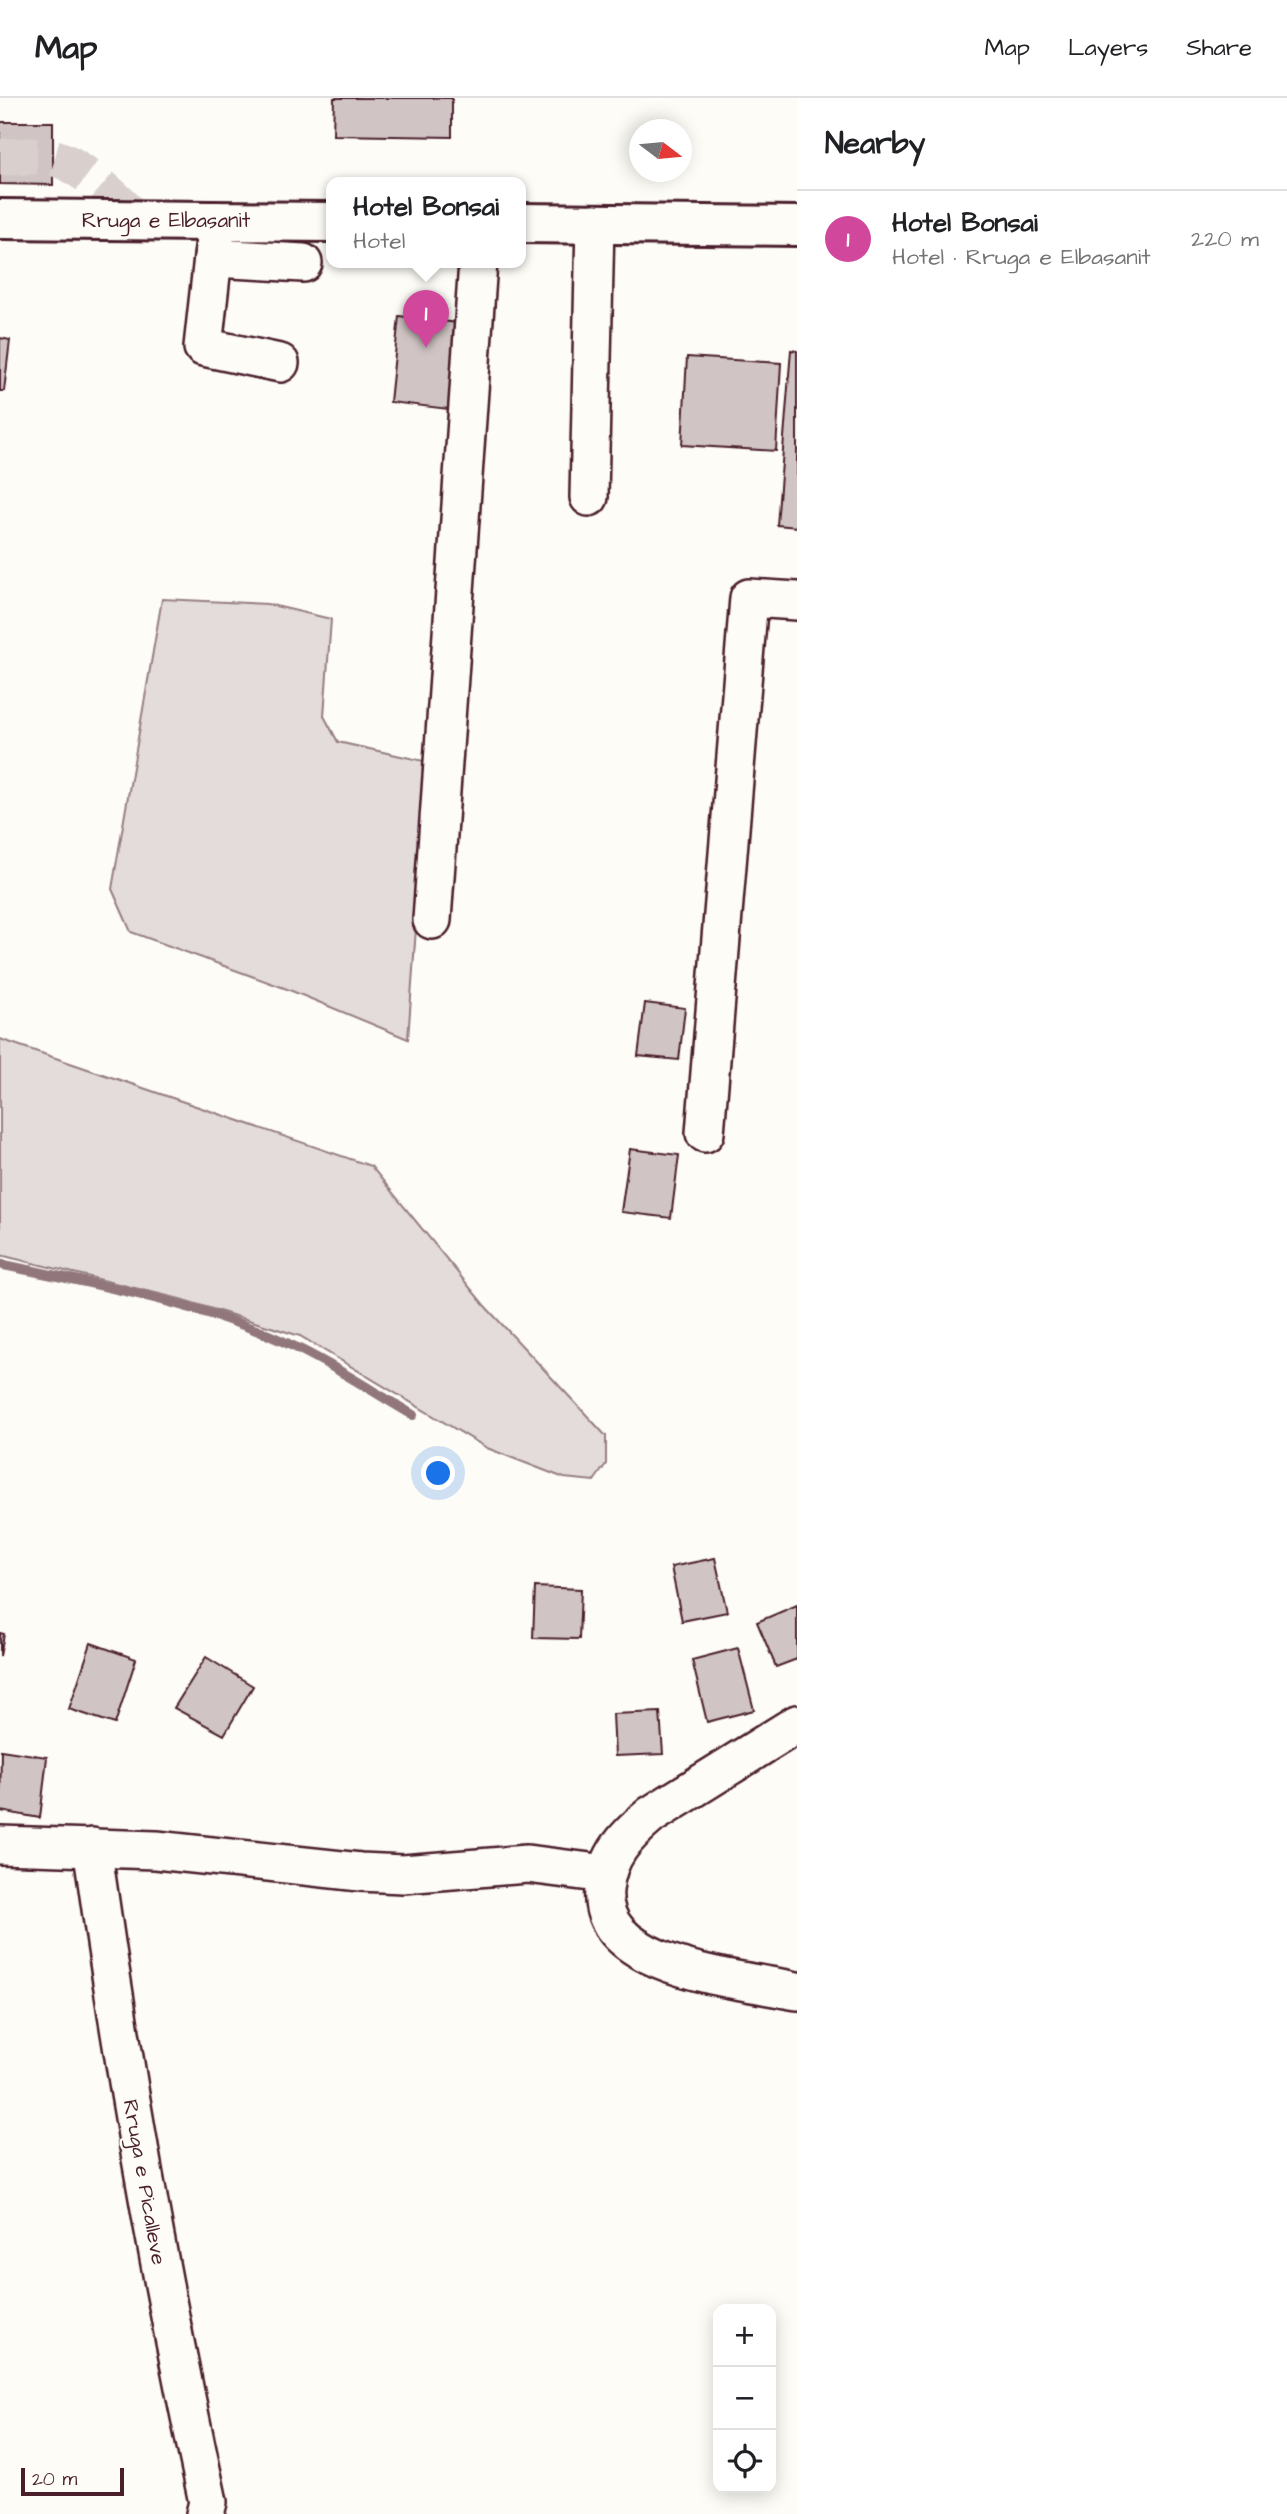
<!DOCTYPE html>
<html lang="en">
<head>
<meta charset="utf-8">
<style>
  :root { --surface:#fff; --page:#f2f2f2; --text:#202124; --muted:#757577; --line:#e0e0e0; --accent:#d93025 }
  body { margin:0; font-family:"Architects Daughter",sans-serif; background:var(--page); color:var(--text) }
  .controls { position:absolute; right:21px; bottom:21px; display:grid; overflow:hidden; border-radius:14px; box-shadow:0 4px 18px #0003 }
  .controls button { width:63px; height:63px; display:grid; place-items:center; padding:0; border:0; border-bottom:2px solid var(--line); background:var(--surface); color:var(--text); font:35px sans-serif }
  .compass { position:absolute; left:629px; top:21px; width:63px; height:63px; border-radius:50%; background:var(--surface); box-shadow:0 4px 18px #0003; rotate:106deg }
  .scale { position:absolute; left:21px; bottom:18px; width:103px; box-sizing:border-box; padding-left:7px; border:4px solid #4a1f2b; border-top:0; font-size:19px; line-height:24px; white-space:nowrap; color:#4a1f2b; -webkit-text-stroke:5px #fdfcf7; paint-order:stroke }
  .you { position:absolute; left:439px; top:1376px; width:24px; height:24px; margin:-18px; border:5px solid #fff; border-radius:50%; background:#1a73e8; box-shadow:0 0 0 10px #1a73e833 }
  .badge { display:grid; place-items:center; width:46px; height:46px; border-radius:50%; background:var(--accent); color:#fff; font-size:23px; font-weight:700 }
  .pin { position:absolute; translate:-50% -58px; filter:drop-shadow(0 2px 4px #0008) }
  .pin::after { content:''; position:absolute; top:37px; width:24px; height:21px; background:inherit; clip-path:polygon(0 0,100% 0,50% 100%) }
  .popup { position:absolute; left:326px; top:79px; width:200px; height:91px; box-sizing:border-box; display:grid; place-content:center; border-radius:14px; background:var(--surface); filter:drop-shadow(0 2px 5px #0005); font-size:23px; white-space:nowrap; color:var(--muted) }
  .popup b { font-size:26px; color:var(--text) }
  .popup::after { content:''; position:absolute; left:50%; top:100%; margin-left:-14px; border:14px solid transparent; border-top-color:var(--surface) }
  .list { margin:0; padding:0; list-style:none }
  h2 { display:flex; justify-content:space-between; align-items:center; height:91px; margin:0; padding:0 28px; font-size:30px }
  h2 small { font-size:23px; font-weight:400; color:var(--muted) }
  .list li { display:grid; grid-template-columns:46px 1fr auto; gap:21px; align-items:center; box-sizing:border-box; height:98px; padding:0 28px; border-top:2px solid var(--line) }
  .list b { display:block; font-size:26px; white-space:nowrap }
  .list p { margin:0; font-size:23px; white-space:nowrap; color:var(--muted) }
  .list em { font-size:23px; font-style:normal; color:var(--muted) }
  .icon { flex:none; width:38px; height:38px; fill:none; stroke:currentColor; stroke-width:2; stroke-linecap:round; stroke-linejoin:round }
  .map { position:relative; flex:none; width:797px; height:2416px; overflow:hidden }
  header { display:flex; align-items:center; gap:42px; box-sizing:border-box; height:98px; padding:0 35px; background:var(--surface); border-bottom:2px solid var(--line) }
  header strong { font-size:33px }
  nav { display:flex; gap:38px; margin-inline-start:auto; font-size:24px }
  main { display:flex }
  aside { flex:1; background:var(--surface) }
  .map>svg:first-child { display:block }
  .green { fill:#e3dcda; stroke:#967e82; stroke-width:2 }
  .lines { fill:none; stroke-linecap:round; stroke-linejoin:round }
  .stream { stroke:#91777b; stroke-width:10 }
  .building { fill:#d0c5c4; stroke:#4a1f2b; stroke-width:2 }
  .minor-tunnel { stroke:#d9d0ce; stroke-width:37; stroke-dasharray:37 18; stroke-linecap:butt }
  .minor-casing { stroke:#4a1f2b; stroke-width:42 }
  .major-casing { stroke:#4a1f2b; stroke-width:44 }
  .minor { stroke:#fdfcf7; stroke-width:37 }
  .major { stroke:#fdfcf7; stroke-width:38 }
  .labels { text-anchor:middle; stroke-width:5; stroke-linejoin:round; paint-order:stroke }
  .street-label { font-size:21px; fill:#4a1f2b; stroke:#fdfcf7 }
</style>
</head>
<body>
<header>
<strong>Map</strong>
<nav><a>Map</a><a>Layers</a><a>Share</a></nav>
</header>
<main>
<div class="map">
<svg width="797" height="2416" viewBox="0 0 797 2416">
  <rect width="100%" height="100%" fill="#fdfcf7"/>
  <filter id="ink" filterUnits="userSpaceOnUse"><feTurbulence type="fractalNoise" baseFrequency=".0143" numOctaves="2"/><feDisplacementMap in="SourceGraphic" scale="14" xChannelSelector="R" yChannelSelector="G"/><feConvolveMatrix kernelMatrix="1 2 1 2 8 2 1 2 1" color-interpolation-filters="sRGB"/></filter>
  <g filter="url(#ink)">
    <g class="green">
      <polygon points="162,501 267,506 331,521 324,618 338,644 428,664 408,941 287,891 131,834 112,791"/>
      <polygon points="0,941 371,1068 484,1207 606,1338 606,1366 594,1383 564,1380 487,1350 300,1238 180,1201 0,1157"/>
    </g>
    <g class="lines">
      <path class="stream" d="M0,1166c96,21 204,39 293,82 41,19 80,46 120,69"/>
    </g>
    <g class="building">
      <polygon points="334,0 452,0 452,39 333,37"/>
      <polygon points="0,24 53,24 53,87 0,86"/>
      <polygon points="399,218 458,225 448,311 390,304"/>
      <polygon points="0,240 10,242 4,293 0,293"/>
      <polygon points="791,252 797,253 797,429 777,427"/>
      <polygon points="687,259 781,265 776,353 682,347"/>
      <polygon points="645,905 685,910 679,962 638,958"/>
      <polygon points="630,1051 679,1057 671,1120 621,1114"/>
      <polygon points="715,1460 727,1514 682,1523 671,1469"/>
      <polygon points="535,1489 581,1491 579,1541 533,1540"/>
      <polygon points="797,1507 797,1561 776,1569 757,1524"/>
      <polygon points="0,1535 4,1536 0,1558"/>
      <polygon points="91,1545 136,1561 115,1626 69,1611"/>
      <polygon points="738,1550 754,1612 707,1624 692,1562"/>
      <polygon points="206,1559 253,1588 224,1637 174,1610"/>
      <polygon points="660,1614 663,1656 615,1658 613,1616"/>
      <polygon points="1,1652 47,1659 40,1720 0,1713"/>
    </g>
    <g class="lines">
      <path class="minor-tunnel" d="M0,59c17,0 39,-3 55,1 28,8 62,42 82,62"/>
      <defs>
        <g id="minor">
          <polyline points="217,123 203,249 280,265"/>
          <polyline points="213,160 303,165"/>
          <polyline points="589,399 595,125"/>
          <polyline points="432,822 478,164"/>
          <polyline points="705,1035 749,500 797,503"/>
          <path d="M797,1626l-146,91c-25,21 -44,40 -47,75 -7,79 137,89 193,101"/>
          <polyline points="0,1747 156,1752 360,1774 403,1776 527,1766 606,1776"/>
          <path d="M92,1749c31,220 69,438 116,655l-3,12"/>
        </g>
        <g id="major">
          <polyline points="0,121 332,124"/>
          <polyline points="520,125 797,128"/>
        </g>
      </defs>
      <use href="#minor" class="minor-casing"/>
      <use href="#major" class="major-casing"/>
      <use href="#minor" class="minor"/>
      <use href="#major" class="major"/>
    </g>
  </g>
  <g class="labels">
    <g class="street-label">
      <text x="166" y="129">Rruga e Elbasanit</text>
      <text transform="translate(145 2084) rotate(80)" y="7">Rruga e Picalleve</text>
    </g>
  </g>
</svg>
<div class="controls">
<button>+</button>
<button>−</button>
<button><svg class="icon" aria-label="locate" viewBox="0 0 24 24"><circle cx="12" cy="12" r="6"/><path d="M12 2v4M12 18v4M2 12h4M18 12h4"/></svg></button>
</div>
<svg class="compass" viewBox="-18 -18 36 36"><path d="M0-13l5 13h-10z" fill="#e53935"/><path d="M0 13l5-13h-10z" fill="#757577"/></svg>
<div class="scale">20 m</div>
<div class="you"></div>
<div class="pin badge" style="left:426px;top:250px;background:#d1479c">1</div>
<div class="popup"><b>Hotel Bonsai</b>Hotel</div>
</div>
<aside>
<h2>Nearby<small></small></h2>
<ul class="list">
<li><span class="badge" style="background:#d1479c">1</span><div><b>Hotel Bonsai</b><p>Hotel · Rruga e Elbasanit</p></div><em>220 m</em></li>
</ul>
</aside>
</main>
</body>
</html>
